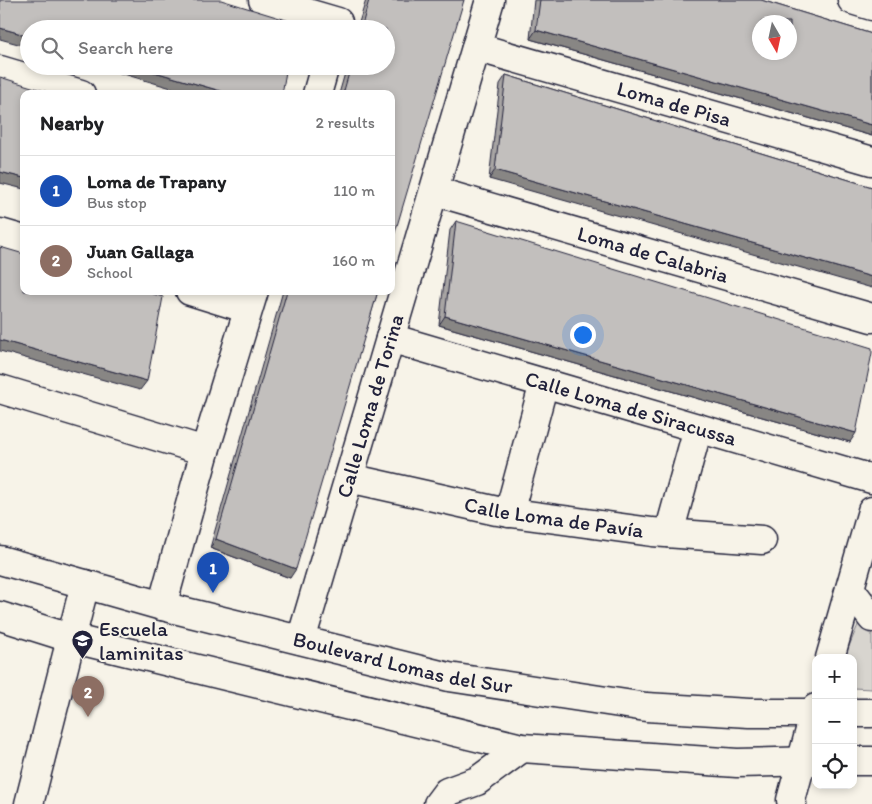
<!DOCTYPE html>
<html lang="en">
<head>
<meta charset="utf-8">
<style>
  :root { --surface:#fff; --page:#f6f6f6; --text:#202124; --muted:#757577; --line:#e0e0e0; --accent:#22223b }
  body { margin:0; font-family:Itim,sans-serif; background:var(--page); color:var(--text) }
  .controls { position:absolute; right:15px; bottom:15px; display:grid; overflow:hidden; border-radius:10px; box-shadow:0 2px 8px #0003 }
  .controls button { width:45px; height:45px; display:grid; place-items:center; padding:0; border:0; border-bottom:1px solid var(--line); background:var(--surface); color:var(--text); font:25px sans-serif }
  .compass { position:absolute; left:752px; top:15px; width:45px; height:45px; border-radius:50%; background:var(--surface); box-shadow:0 2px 8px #0003; rotate:171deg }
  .you { position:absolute; left:582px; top:334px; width:18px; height:18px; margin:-12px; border:4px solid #fff; border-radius:50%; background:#1a73e8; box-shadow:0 0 0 8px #1a73e833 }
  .badge { display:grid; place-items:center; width:32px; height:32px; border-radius:50%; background:var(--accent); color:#fff; font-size:16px; font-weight:700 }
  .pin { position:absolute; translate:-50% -41px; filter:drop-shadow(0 1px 2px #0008) }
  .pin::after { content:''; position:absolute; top:26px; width:18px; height:15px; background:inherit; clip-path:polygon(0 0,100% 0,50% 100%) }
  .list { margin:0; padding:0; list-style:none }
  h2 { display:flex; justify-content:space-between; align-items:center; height:65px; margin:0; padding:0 20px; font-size:21px }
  h2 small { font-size:16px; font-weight:400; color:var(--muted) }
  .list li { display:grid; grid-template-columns:32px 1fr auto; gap:15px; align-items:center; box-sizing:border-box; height:70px; padding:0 20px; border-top:1px solid var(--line) }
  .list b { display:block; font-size:19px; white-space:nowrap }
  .list p { margin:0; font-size:16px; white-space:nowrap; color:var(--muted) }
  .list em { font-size:16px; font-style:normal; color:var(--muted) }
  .icon { flex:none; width:28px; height:28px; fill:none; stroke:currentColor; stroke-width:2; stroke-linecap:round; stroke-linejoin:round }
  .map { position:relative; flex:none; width:872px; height:804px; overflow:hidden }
  .search { position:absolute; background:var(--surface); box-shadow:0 2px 8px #0003; left:20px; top:20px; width:375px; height:55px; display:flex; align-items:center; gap:12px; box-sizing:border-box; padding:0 18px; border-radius:28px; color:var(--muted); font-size:19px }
  .panel { position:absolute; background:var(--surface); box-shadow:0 2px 8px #0003; left:20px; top:90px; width:375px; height:205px; border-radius:10px }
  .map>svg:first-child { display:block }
  .grass { fill:#d8d5cf; stroke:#7d7c85 }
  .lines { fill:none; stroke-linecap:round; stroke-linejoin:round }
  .minor-casing { stroke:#22223b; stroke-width:31 }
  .minor { stroke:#f7f3e8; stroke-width:28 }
  .wall { fill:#a7a4a3; stroke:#22223b }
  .shaded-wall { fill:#888684; stroke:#22223b }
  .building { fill:#c2bfbd; stroke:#22223b; fill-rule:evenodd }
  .labels { text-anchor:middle; stroke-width:4; stroke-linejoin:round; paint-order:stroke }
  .street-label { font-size:21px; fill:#22223b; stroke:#f7f3e8 }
  .poi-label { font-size:21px; fill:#22223b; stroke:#f7f3e8; text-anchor:start }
</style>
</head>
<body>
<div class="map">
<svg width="872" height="804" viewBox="0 0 872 804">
  <rect width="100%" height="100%" fill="#f7f3e8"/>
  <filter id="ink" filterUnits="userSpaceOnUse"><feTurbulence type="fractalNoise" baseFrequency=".02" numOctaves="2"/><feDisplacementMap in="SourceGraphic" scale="10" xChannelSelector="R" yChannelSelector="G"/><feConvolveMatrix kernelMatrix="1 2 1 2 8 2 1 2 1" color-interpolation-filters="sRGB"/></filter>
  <g filter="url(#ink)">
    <polygon class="grass" points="872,592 872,689 853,688 853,658 844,658"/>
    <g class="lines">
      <defs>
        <g id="minor">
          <polyline points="263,0 338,22"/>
          <polyline points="852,0 872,6"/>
          <path id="s1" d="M476,47l396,114"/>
          <polyline points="0,70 81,94"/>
          <polyline points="317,94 325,66"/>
          <path id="s2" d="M434,191l438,127"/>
          <polyline points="0,233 24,240"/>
          <polyline points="190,291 248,309"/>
          <path id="s3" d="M390,338l482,141"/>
          <polyline points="0,389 205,451"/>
          <path id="s4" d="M349,478l148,33 155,21 110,8"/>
          <polyline points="509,513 544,383"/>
          <polyline points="669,533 698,428"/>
          <path id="s5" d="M0,560l162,46 287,71 197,30 103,6h67"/>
          <polyline points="850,589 872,618"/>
          <polyline points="162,606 205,451 254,291"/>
          <polyline points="0,616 70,638 522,748 737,763 816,761"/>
          <path id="s6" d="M301,640l189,-640"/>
          <polyline points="830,658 872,511"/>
          <polyline points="853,713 872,713"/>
          <polyline points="853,761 872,761"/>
          <polyline points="29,804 85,584"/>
          <polyline points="438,804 447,792 477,781 522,748"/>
          <polyline points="792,804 791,800 816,708"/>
        </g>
      </defs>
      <use href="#minor" class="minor-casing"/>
      <use href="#minor" class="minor"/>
    </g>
    <g class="wall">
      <polygon points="366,0 464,0 391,94 339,94 347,66 386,66 386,29 357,29"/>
      <polygon points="534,0 761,0 872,34 872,136 530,39"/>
      <polygon points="506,75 872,187 489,179 500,84"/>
      <polygon points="456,221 850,442 439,325 450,230"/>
      <polygon points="283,291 378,291 290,578 210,548"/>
    </g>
    <g class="shaded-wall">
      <polygon points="0,28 29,36 29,47 0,39"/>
      <polygon points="536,30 872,125 872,136 530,39"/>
      <polygon points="96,66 134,66 231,94 192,94"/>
      <polygon points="495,170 872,277 872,288 489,179"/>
      <polygon points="0,172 24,178 24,189 0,183"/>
      <polygon points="445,316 856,433 850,442 439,325"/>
      <polygon points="0,340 147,381 140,390 0,351"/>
      <polygon points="216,539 296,569 290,578 210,548"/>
    </g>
    <g class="building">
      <polygon points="0,0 221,0 296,23 295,29 29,29 29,36 0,28"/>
      <polygon points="369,0 464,0 391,246 391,94 343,94 351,66 386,66 386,29 361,29"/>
      <path d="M540,0h221l111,34v91l-336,-95zM760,22h30v30h-30z"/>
      <polygon points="134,66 287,66 282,94 231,94"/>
      <polygon points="506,75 872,187 872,277 495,170"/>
      <polygon points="0,77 54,94 24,94 24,178 0,172"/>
      <polygon points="456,221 872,348 872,353 856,433 445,316"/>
      <polygon points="0,247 24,254 24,291 144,291 163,297 147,381 0,340"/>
      <polygon points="287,291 378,291 296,569 216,539"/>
    </g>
  </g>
  <defs>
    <symbol id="school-pin" viewBox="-11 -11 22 30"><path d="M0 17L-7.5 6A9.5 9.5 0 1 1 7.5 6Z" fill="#22223b" stroke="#f7f3e8"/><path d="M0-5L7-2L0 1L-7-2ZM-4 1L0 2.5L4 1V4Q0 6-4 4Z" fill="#fff"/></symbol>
  </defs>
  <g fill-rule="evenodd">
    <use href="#school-pin" x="70" y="628" width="25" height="34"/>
  </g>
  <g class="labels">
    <g class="street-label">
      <text dy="7" stroke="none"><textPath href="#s1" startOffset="206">Loma de Pisa</textPath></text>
      <text dy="7" stroke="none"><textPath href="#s2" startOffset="228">Loma de Calabria</textPath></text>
      <text dy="7" stroke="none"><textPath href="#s6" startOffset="244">Calle Loma de Torina</textPath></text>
      <text dy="7" stroke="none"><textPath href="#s3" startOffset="251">Calle Loma de Siracussa</textPath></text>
      <text dy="7" stroke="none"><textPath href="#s4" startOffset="209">Calle Loma de Pavía</textPath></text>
      <text dy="7" stroke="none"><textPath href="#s5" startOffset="416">Boulevard Lomas del Sur</textPath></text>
    </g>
    <g class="poi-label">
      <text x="99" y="636">Escuela<tspan x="99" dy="24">laminitas</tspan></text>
    </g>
  </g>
</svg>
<div class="controls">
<button>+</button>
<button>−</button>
<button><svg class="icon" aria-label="locate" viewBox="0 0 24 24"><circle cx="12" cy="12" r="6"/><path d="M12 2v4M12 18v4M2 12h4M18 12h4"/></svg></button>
</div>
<svg class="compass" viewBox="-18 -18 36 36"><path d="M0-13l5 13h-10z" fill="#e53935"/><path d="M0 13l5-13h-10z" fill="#757577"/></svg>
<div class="you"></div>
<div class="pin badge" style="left:213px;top:593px;background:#1a4fb4">1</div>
<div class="pin badge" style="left:88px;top:717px;background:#8d6e63">2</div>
<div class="search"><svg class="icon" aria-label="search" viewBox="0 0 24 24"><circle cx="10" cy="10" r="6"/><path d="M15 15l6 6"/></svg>Search here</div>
<section class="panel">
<h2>Nearby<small>2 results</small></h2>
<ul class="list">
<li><span class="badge" style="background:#1a4fb4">1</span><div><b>Loma de Trapany</b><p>Bus stop</p></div><em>110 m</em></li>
<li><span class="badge" style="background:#8d6e63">2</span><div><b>Juan Gallaga</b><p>School</p></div><em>160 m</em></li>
</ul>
</section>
</div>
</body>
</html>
